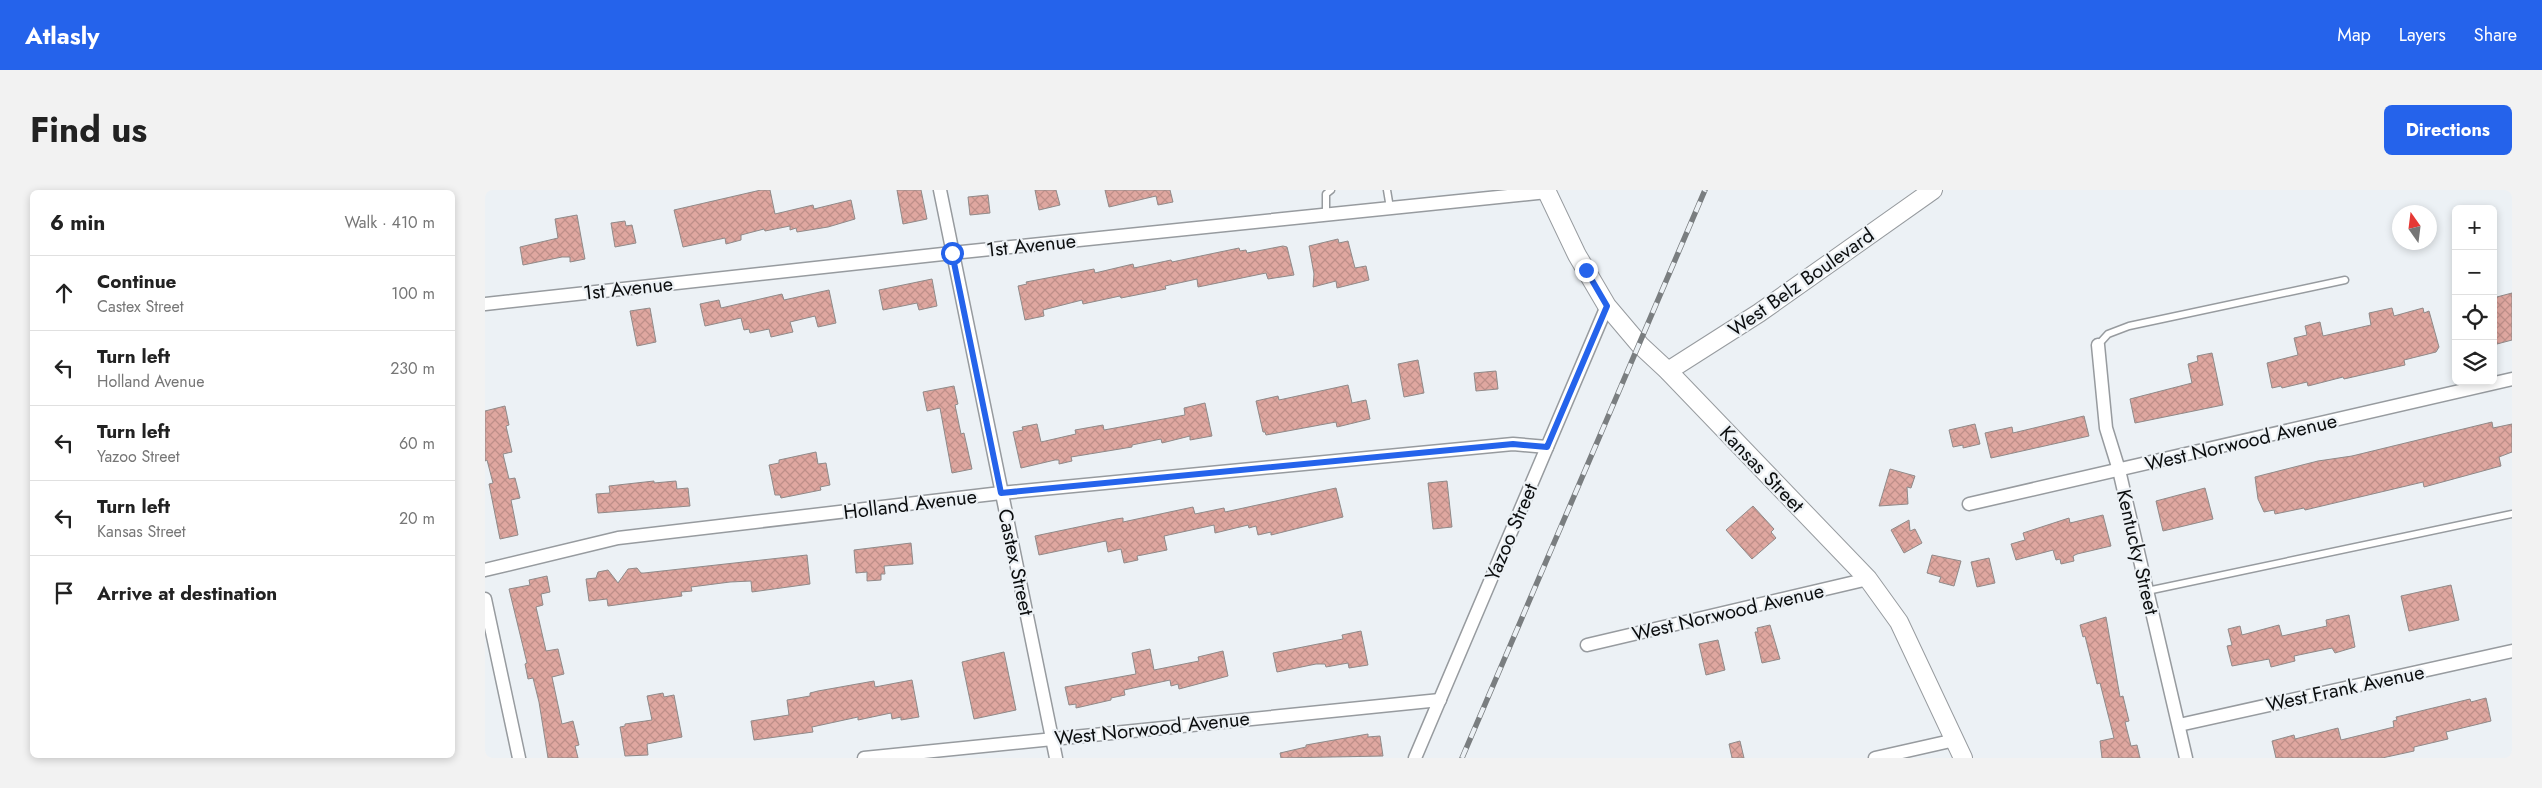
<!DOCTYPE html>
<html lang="en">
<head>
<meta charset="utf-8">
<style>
  :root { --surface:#fff; --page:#f2f2f2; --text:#222; --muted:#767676; --line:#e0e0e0; --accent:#2563eb }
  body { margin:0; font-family:Jost,sans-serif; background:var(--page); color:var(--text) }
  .controls { position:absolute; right:15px; top:15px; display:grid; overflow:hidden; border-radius:8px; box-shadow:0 2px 8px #0003 }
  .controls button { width:45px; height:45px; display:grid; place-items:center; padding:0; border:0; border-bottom:1px solid var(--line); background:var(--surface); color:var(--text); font:25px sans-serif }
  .compass { position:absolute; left:1907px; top:15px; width:45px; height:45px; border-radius:50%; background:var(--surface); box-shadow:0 2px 8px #0003; rotate:346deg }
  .stop { position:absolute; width:15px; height:15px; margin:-11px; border:4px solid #2563eb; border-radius:50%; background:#fff }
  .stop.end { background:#2563eb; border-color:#fff; box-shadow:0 1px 5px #0008 }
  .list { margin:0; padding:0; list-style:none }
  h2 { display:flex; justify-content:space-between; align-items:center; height:65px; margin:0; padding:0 20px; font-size:21px }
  h2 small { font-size:16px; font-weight:400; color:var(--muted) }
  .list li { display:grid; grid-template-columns:32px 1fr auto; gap:15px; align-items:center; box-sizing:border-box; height:75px; padding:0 20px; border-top:1px solid var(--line) }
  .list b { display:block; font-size:19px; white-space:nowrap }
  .list p { margin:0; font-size:16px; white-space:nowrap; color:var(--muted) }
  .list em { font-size:16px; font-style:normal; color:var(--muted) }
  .icon { flex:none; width:28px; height:28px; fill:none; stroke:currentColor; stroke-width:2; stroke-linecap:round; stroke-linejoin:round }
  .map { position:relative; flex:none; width:2027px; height:568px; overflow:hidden; border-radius:8px }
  header { display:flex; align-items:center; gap:30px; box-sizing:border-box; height:70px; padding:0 25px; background:var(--accent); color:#fff }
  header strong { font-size:24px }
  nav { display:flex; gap:28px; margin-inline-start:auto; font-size:18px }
  .intro { display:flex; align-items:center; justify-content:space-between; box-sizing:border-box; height:120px; padding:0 30px }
  h1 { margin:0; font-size:35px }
  .button { padding:12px 22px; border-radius:8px; background:var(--accent); color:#fff; font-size:18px; font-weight:700 }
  main { display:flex; gap:30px; padding:0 30px }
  aside { flex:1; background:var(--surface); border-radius:8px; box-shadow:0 2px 8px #0003 }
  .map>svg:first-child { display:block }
  .building { fill:url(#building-cross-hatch); stroke:#908a89 }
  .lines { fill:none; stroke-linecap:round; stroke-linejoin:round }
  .lane-casing { stroke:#979b9f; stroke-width:9 }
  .street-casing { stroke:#979b9f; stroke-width:15 }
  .secondary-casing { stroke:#979b9f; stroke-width:20 }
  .lane { stroke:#fff; stroke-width:6 }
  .street { stroke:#fff; stroke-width:12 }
  .secondary { stroke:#fff; stroke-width:18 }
  .rail-casing { stroke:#7a7e80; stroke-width:5.5 }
  .rail { stroke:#ecf1f5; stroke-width:4; stroke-dasharray:11; stroke-linecap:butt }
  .route { stroke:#2563eb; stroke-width:6 }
  .labels { text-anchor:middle; stroke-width:4.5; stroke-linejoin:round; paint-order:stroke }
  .street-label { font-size:20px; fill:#0c0e0f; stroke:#ecf1f5 }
</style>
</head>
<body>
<header>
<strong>Atlasly</strong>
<nav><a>Map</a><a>Layers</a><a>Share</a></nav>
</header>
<div class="intro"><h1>Find us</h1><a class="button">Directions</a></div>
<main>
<aside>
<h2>6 min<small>Walk · 410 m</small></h2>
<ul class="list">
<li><svg class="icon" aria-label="ahead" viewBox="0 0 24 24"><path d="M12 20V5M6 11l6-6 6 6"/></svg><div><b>Continue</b><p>Castex Street</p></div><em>100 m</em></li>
<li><svg class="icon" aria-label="left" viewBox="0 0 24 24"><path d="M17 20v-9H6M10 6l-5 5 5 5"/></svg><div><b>Turn left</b><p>Holland Avenue</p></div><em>230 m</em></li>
<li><svg class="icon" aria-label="left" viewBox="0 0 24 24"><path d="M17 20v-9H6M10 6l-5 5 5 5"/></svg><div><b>Turn left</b><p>Yazoo Street</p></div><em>60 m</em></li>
<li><svg class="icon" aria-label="left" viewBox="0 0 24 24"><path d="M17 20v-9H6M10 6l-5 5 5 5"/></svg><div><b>Turn left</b><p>Kansas Street</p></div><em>20 m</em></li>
<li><svg class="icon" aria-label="arrive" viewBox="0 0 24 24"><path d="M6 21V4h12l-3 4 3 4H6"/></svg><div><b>Arrive at destination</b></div></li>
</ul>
</aside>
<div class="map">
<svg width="2027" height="568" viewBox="0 0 2027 568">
  <defs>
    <pattern id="building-cross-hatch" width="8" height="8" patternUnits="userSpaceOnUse" patternTransform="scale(1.25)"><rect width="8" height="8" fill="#dfa7a0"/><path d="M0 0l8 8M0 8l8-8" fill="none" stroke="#be8f89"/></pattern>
  </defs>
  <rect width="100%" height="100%" fill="#ecf1f5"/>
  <g class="building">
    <polygon points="276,0 285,0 290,24 328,15 329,19 366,10 370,29 343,37 312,42 311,38 305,40 305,36 280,41 279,39 256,45 256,50 241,54 240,48 198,57 189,20"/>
    <polygon points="412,0 436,0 442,29 418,34"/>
    <polygon points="550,0 571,0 575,15 554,20"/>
    <polygon points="620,0 685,0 688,12 673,15 671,6 624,17"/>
    <polygon points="503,5 505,23 485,25 483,7"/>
    <polygon points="92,25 100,69 85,72 85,67 77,67 38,75 35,57 73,48 70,29"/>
    <polygon points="140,31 141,36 147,35 151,53 130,57 126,33"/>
    <polygon points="853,49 854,53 863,51 870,78 881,76 884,90 852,98 851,91 828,97 829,84 824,56"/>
    <polygon points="798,56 802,57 809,85 783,89 781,83 713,97 712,89 680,96 681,99 636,108 635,106 598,114 597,110 558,120 559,126 540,130 533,96 542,94 541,92 609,79 610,83 648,74 649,78 686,70 687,72 754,58 755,61 761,60 762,63"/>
    <polygon points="447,89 452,116 434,120 432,113 398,120 394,100"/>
    <polygon points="344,100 351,133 333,137 330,126 305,132 308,142 286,147 284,139 265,143 264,139 259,140 256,128 220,136 215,114 234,110 236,118 297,104 299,110"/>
    <polygon points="2027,103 2027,150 2012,154 2008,138 2008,108"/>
    <polygon points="165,118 171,152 152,156 145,121"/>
    <polygon points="1907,118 1909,126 1938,118 1939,123 1944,121 1954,157 1951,162 1919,170 1920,175 1859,189 1858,187 1823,196 1822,192 1797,198 1796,196 1787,198 1782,173 1813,165 1809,148 1822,145 1820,136 1835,132 1838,146 1886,135 1884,123"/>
    <polygon points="1727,163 1738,215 1650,233 1645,209 1707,193 1703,174 1713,171 1712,166"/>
    <polygon points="933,170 939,203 919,207 913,174"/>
    <polygon points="1011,181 1013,199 991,201 989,183"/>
    <polygon points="863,195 867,213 881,210 885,229 852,237 851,232 781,245 780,242 778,242 771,211 793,206 794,210"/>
    <polygon points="469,196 473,214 470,215 476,244 479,243 487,279 467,283 455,218 442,221 438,202"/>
    <polygon points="720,213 727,246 705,250 705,246 677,253 676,249 647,255 647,257 586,267 587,271 574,274 574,270 570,270 536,278 528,242 538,240 537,237 552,234 556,252 591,244 590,240 618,235 619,240 700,225 699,218"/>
    <polygon points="20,216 24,235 21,236 27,262 18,264 24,289 30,288 35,308 26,310 33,345 15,349 4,294 8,293 2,270 0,271 0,221"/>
    <polygon points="1599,226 1604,246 1506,268 1500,243 1527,237 1528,243"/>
    <polygon points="2007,232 2008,238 2027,234 2027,262 2014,267 2016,276 1939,297 1938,292 1820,320 1819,318 1790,324 1789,320 1779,322 1773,309 1770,287 1833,271 1867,266"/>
    <polygon points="1490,234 1495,254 1478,258 1478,255 1468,257 1464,240"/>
    <polygon points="331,262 333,274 341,273 345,295 335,297 336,300 296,308 295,305 290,305 284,275 294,273 294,270"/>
    <polygon points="1405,279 1430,286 1426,298 1422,297 1423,314 1394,316"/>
    <polygon points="169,291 169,293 191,291 192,299 203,298 205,316 113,323 111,304 125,303 124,296"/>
    <polygon points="962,291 967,337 948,339 943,293"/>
    <polygon points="851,298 858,327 786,345 786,342 773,345 771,336 764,338 763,335 730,343 729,335 679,346 682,360 652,366 653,370 639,373 636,359 623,362 621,351 554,365 550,346 631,329 638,328 638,332 708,317 710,324 739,318 740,322"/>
    <polygon points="1720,298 1728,329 1678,341 1671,311"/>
    <polygon points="1268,316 1289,339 1286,342 1291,348 1267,369 1241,340"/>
    <polygon points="1618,325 1626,356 1592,364 1588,366 1589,371 1576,374 1575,369 1571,370 1568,360 1531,370 1526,354 1540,350 1538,343 1584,328 1585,333"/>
    <polygon points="1424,330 1425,341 1430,339 1437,353 1419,363 1406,340"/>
    <polygon points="426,353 428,374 399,376 400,384 396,384 396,390 382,391 382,382 371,383 369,360"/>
    <polygon points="322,365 325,394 267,402 266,391 245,392 206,397 207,401 196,402 197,406 123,416 122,409 104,411 101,389 111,388 113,382 123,380 133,393 143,379 152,378 156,383 159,383"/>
    <polygon points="1447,365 1476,371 1469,396 1454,392 1456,387 1442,383"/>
    <polygon points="1504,368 1510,393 1492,397 1486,372"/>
    <polygon points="62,386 65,402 56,404 58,415 51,417 61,461 73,459 79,484 67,487 77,534 88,531 94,555 90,556 93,568 63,568 54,512 48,488 43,489 40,474 42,473 24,399 45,395 44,390"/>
    <polygon points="1966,395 1974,430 1924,441 1916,406"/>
    <polygon points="1864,425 1870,457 1850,463 1847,458 1809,466 1810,471 1786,477 1784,469 1747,476 1742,456 1747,455 1743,439 1755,436 1757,445 1794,435 1797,446 1842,436 1841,430"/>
    <polygon points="1621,427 1635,507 1638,506 1644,531 1640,532 1646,556 1652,555 1655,568 1617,568 1615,551 1629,548 1615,493 1612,494 1600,446 1598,447 1595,435"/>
    <polygon points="1285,435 1295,469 1277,473 1270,442 1273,442 1272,438"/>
    <polygon points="876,441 883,475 864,478 863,473 841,477 840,474 831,474 792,482 788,463 858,449 857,445"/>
    <polygon points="1233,450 1240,480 1221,485 1214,454"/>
    <polygon points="665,459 669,480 714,471 713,467 738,461 743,486 694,499 693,494 686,496 685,490 639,500 640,505 626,508 626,510 591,518 591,514 584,515 580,497 651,484 647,463"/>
    <polygon points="519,462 531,520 489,529 477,472"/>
    <polygon points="427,490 434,527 416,530 416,527 407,529 406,523 373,530 373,527 327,537 328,542 269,550 266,531 304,525 302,510 325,506 325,503 333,501 389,491 390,497"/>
    <polygon points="178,503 179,507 189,505 197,547 162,554 163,565 140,566 135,537 140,536 140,534 167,530 162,506"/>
    <polygon points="2001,508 2006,531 1961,542 1963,549 1929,557 1929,561 1897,568 1791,568 1787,551 1809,545 1810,549 1853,538 1856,550 1909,537 1908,531 1912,530 1911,527 1985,509 1986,512"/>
    <polygon points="883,544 883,547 895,546 898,566 796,568 795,563 821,557 821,555"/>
    <polygon points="1255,551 1259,568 1247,568 1244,554"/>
  </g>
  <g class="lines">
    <defs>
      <g id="lane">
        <polyline points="902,0 905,18"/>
        <polyline points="841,25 841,4 846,0"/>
        <polyline points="1613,155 1623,144 1644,136 1860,90"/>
        <polyline points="1662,401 2027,324"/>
      </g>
      <g id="street">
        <polyline points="455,0 571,568"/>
        <polyline points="0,114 467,63 1062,2"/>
        <polyline points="1613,155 1621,238 1634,280 1701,568"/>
        <polyline points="1484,314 2027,189"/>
        <polyline points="0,380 133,348 516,303 1028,254 1062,257"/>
        <polyline points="0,409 34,568"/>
        <polyline points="1102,455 1383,389"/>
        <polyline points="1694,535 2027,461"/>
        <polyline points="379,568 955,510"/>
        <polyline points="930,568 1122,116"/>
        <polyline points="1390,568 1470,550"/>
      </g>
      <g id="secondary">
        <polyline points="1061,0 1092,65 1122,116 1155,155 1183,181 1383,389 1414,432 1478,568"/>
        <polyline points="1183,181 1274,123 1448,0"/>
      </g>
    </defs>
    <use href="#lane" class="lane-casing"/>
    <use href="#street" class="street-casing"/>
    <use href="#secondary" class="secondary-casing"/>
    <use href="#lane" class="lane"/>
    <use href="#street" class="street"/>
    <use href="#secondary" class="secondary"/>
    <defs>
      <polyline id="rail" points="977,568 1220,0"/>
    </defs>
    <use href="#rail" class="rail-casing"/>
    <use href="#rail" class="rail"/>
  </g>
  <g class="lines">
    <polyline class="route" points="467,63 516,303 1028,254 1062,257 1122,116 1101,80"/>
  </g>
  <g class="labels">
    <g class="street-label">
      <text transform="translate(546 55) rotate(-6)" y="7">1st Avenue</text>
      <text transform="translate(1316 92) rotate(-35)" y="7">West Belz Boulevard</text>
      <text transform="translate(143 98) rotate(-6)" y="7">1st Avenue</text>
      <text transform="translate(1756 252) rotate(-13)" y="7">West Norwood Avenue</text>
      <text transform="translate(1277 279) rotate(46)" y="7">Kansas Street</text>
      <text transform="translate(425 314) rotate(-7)" y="7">Holland Avenue</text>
      <text transform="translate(1026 342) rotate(-67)" y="7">Yazoo Street</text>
      <text transform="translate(1653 362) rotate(77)" y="7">Kentucky Street</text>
      <text transform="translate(531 372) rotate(78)" y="7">Castex Street</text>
      <text transform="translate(1243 422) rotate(-13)" y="7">West Norwood Avenue</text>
      <text transform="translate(1860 498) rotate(-12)" y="7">West Frank Avenue</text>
      <text transform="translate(667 538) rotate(-6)" y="7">West Norwood Avenue</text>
    </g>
  </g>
</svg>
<div class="controls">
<button>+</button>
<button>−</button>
<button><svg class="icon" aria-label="locate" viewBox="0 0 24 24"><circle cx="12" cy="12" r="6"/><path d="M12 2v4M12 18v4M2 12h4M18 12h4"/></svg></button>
<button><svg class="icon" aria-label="layers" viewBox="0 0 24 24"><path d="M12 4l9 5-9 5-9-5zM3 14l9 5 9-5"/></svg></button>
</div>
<svg class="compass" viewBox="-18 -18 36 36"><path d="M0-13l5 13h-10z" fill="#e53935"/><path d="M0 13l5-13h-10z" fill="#767676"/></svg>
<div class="stop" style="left:467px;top:63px"></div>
<div class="stop end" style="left:1101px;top:80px"></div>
</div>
</main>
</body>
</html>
